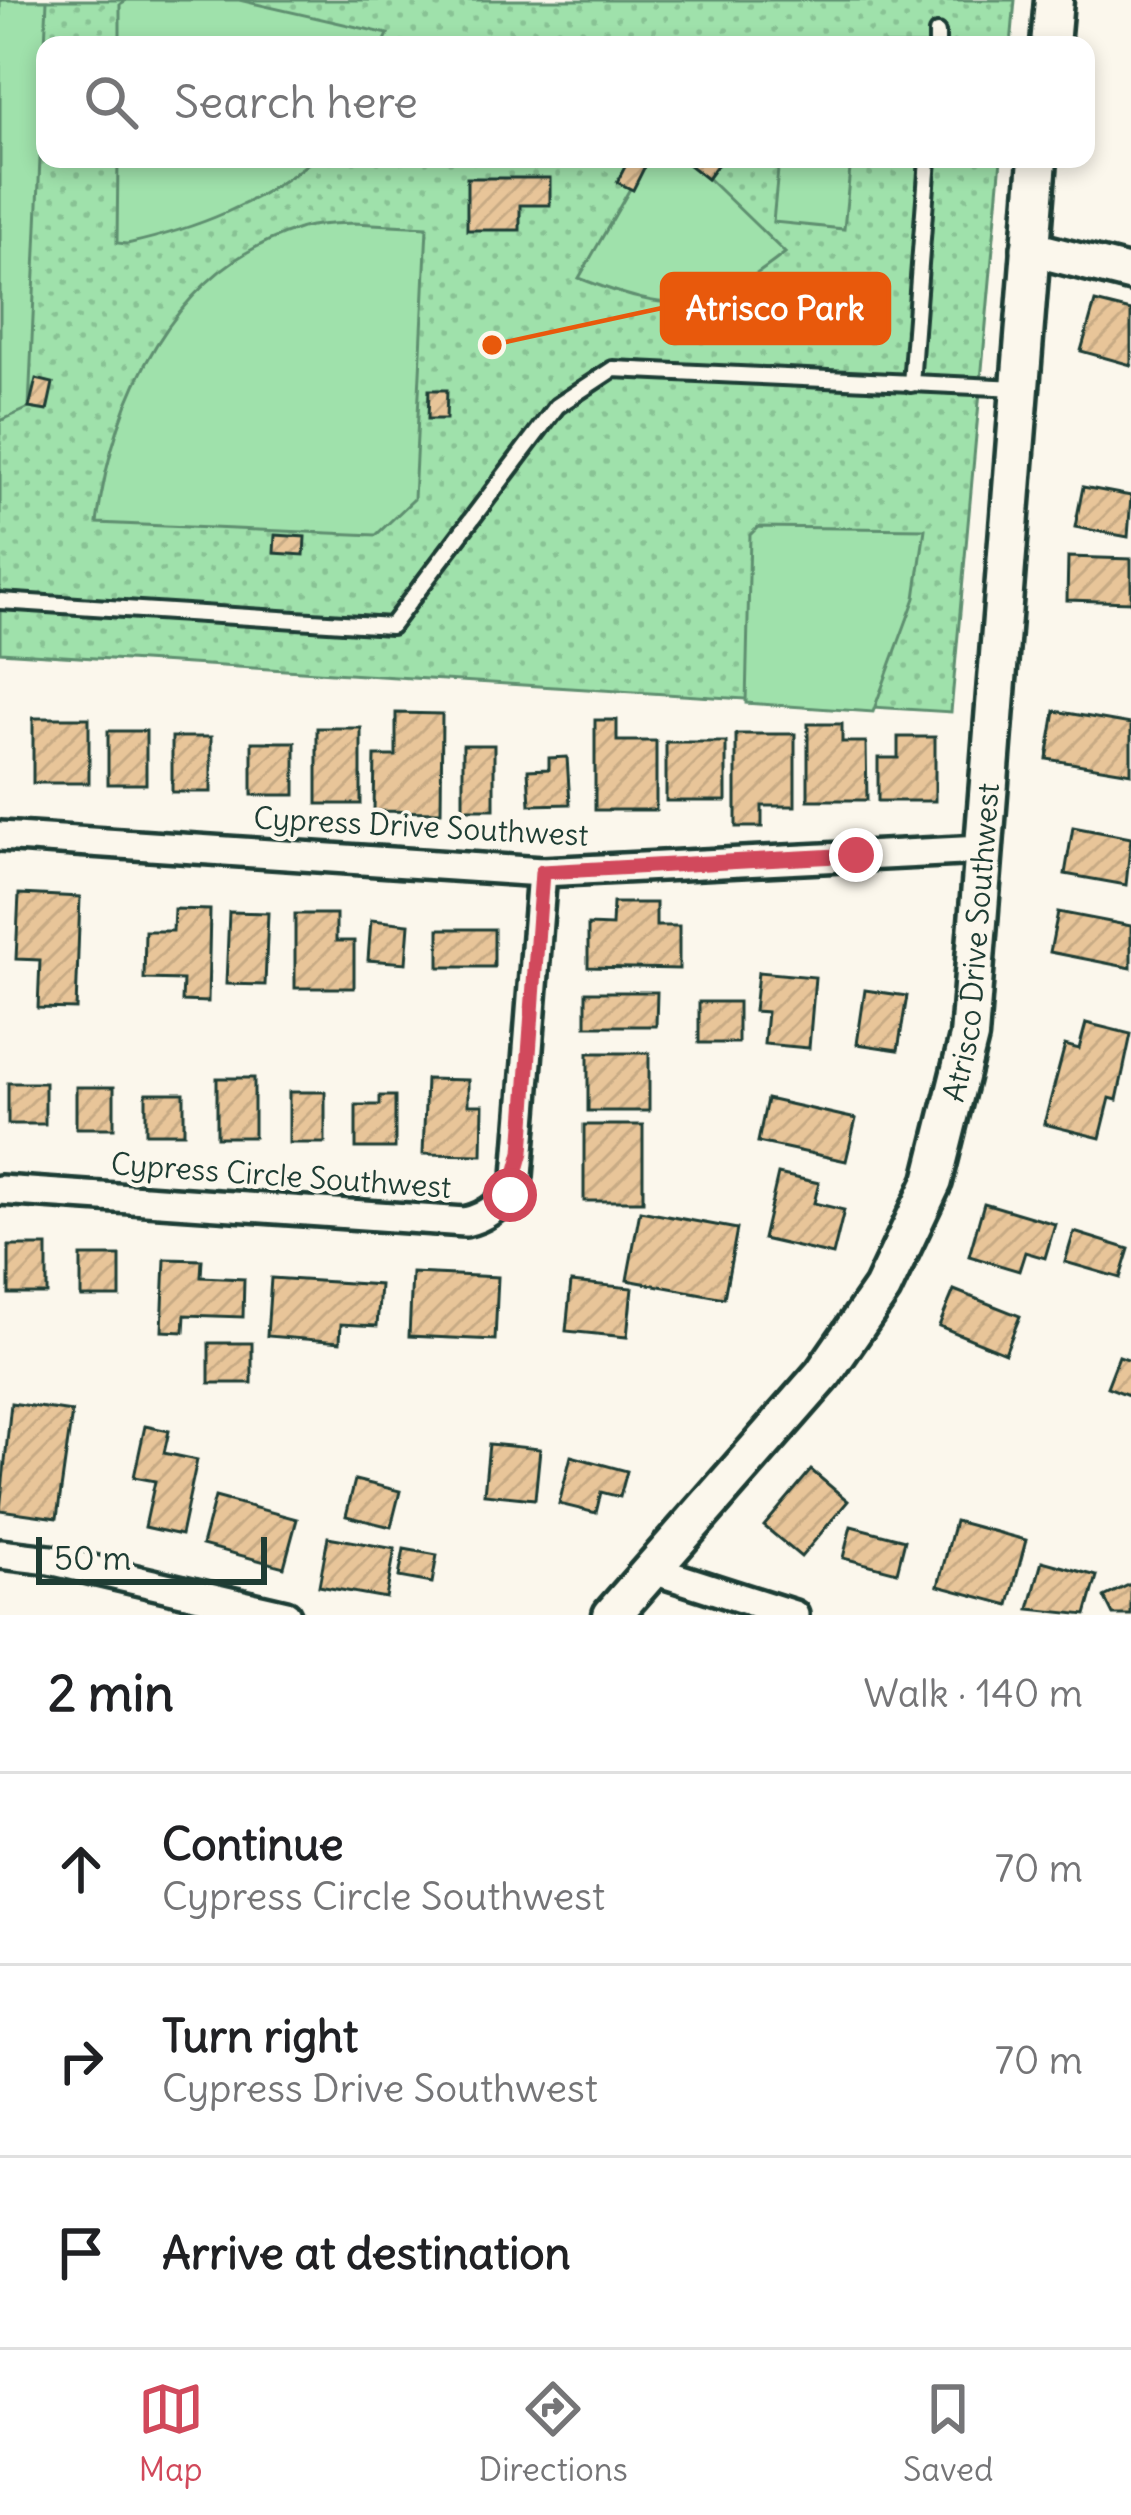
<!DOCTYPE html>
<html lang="en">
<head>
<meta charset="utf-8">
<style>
  :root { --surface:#fff; --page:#f6f6f6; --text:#202124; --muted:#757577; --line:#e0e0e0; --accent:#d1495b }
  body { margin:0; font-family:Delius,sans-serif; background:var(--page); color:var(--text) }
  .scale { position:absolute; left:36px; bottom:30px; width:231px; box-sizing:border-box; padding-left:12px; border:6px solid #1f3d34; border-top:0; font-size:33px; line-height:42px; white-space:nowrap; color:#1f3d34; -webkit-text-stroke:9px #fbf7ec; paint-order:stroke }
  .stop { position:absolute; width:36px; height:36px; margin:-27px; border:9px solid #d1495b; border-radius:50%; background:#fff }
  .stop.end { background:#d1495b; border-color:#fff; box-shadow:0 3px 12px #0008 }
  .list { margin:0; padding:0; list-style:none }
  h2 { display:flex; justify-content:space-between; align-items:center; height:156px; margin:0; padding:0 48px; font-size:51px }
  h2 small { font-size:39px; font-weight:400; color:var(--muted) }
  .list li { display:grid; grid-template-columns:78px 1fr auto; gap:36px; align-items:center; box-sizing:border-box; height:192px; padding:0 48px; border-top:3px solid var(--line) }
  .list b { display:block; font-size:45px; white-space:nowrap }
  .list p { margin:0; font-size:39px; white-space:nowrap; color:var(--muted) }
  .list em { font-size:39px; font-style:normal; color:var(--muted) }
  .icon { flex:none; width:66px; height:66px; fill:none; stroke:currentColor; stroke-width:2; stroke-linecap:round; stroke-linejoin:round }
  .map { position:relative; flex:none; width:1131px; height:1615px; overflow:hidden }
  .search { position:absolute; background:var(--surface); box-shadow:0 6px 18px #0003; left:36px; right:36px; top:36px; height:132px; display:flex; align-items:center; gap:30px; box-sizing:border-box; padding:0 42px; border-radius:24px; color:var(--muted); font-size:45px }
  .sheet { height:732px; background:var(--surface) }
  nav { display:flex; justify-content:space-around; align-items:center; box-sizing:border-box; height:168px; border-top:3px solid var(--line); background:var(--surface); font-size:33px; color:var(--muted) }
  nav a { display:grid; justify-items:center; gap:6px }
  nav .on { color:var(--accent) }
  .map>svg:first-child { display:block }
  .grass { fill:url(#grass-dots); stroke:#5f8f70; stroke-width:3 }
  .pitch { fill:#9fe1ab; stroke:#5f8f70; stroke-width:3 }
  .building { fill:url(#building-hatch); stroke:#1f3d34; stroke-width:3 }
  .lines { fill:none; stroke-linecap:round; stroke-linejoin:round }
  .service-casing { stroke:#1f3d34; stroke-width:22 }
  .minor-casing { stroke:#1f3d34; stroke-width:36 }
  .tertiary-casing { stroke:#1f3d34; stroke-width:42 }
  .secondary-casing { stroke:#1f3d34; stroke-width:45 }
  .service { stroke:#fbf7ec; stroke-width:14 }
  .minor { stroke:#fbf7ec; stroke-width:27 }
  .tertiary { stroke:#fbf7ec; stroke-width:33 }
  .secondary { stroke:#fbf7ec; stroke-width:36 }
  .route { stroke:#d1495b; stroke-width:15 }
  .labels { text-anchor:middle; stroke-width:9; stroke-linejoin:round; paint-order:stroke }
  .street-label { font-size:30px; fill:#1f3d34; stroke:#fbf7ec }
  .leader { fill:none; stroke:#e8590c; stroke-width:4.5 }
  .callout-dot { fill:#e8590c; stroke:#fbf7ec; stroke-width:4.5 }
  .callout { fill:#e8590c; stroke:#e8590c; stroke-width:4.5 }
  .callout-label { font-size:33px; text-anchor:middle; font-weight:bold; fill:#fff }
</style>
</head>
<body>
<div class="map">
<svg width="1131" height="1615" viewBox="0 0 1131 1615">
  <defs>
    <pattern id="grass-dots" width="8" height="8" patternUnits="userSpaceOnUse" patternTransform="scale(3)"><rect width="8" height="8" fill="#9fe1ab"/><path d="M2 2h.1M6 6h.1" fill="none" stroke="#88c294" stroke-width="1.8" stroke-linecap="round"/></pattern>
    <pattern id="building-hatch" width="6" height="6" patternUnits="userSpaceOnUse" patternTransform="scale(3)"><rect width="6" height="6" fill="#e8c599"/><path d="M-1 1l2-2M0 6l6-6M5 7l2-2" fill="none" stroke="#c7aa84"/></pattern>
  </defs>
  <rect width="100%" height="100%" fill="#fbf7ec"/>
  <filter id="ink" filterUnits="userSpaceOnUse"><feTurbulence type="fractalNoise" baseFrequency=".00833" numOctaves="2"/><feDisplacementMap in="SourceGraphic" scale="24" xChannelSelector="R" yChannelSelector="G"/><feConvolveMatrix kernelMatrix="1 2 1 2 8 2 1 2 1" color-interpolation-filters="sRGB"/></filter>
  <g filter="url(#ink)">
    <polygon class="grass" points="0,0 1015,0 1011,45 45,45 45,159 1001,159 951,712 0,652"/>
    <g class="pitch">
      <polygon points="0,0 47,0 29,408 0,421"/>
      <polygon points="127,0 239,0 388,34 383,45 120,45 120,4"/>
      <path d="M118,159h196c-58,46 -116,69 -187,85l-10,-1z"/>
      <path d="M647,159h41l97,94c-80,63 -113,61 -206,25z"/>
      <polygon points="779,159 851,159 844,229 773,222"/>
      <path d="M354,223l73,4 -13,272 -38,36 -279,-12c16,-123 75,-254 202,-294 17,-6 38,-5 55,-6z"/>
      <polygon points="758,527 925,529 915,598 873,712 746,703 750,535"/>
    </g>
    <g class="building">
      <polygon points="629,159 646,164 633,190 617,182"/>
      <polygon points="711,159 718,164 707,179 684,161"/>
      <polygon points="467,178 550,178 550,205 520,205 520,230 467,230"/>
      <polygon points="1095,302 1131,311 1131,365 1081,351"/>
      <polygon points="36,379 53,383 47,411 29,408"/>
      <polygon points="429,390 447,390 446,419 428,419"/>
      <polygon points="1083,487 1131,496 1128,537 1075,527"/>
      <polygon points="275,535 305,537 304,555 274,553"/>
      <polygon points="1068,557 1131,559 1131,602 1067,600"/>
      <polygon points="1055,711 1131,724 1131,773 1047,759"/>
      <polygon points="396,713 442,714 441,812 374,811 375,756 396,756"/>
      <rect x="33" y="718" width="56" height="65"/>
      <polygon points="595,720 617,720 617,741 656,741 656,810 595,810"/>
      <polygon points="808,724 842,724 842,742 866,742 867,800 808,800"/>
      <rect x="317" y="728" width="44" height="76"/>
      <rect x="108" y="731" width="38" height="53"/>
      <polygon points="736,734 795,734 795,806 762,806 762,827 736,827"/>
      <rect x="172" y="737" width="39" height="55"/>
      <polygon points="898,737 935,737 935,801 878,801 878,758 898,758"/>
      <rect x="252" y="742" width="43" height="53"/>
      <rect x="666" y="742" width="60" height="59"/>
      <rect x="463" y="745" width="31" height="64"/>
      <polygon points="567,757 570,804 530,805 528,770 549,769 549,758"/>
      <polygon points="1073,827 1131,838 1126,885 1065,874"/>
      <polygon points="19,894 80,897 76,1009 38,1008 40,960 16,959"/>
      <polygon points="613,903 656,903 656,926 679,926 679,969 588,967 588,925 612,926"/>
      <polygon points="174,909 210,910 208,1002 182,1001 183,980 144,979 145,931 173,931"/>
      <polygon points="229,912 268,913 265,985 226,984"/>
      <polygon points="1058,912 1131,926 1131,968 1050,952"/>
      <polygon points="295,914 336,914 336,941 354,941 354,988 295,988"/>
      <polygon points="371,920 409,924 406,963 368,960"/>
      <rect x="439" y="929" width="55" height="38"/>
      <polygon points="758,972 815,977 809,1048 764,1044 767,1012 754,1011"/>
      <polygon points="865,990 907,996 898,1050 857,1044"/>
      <polygon points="586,992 657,992 656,1026 586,1026"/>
      <rect x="699" y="1002" width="39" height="41"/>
      <polygon points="1086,1023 1131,1034 1117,1100 1110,1098 1100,1138 1044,1124 1065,1045 1079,1049"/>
      <rect x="588" y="1053" width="61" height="58"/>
      <rect x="217" y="1078" width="37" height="59"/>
      <polygon points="426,1079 468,1080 468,1105 483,1105 482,1155 423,1154"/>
      <rect x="8" y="1083" width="37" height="41"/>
      <rect x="76" y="1087" width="38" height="41"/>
      <rect x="289" y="1092" width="36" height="51"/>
      <rect x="146" y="1093" width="38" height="40"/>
      <polygon points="380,1096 395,1096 395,1148 356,1148 356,1105 380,1105"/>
      <polygon points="767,1099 856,1119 846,1161 758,1142"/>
      <rect x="584" y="1125" width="59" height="76"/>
      <polygon points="778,1174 819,1183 814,1203 844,1210 833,1255 763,1239"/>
      <polygon points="984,1203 1055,1224 1045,1258 1025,1252 1019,1271 969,1256"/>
      <polygon points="640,1211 737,1229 724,1298 627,1280"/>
      <polygon points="1074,1232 1129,1249 1120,1278 1065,1262"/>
      <rect x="9" y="1246" width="38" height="48"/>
      <rect x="81" y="1256" width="39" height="41"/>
      <polygon points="165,1259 202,1260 201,1277 244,1279 243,1317 185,1315 184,1332 162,1331"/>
      <polygon points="412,1273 498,1277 495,1340 409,1336"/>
      <polygon points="271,1278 380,1285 377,1326 341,1324 340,1342 267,1336"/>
      <polygon points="571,1282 632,1288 627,1337 566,1331"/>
      <polygon points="954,1290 1020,1316 1005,1353 939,1326"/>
      <rect x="209" y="1343" width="43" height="40"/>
      <polygon points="1119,1356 1131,1360 1131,1396 1107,1387"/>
      <polygon points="11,1403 72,1412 57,1518 0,1510"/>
      <polygon points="145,1426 169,1431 164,1453 197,1460 181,1535 145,1527 155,1481 134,1477"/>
      <polygon points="489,1444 540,1449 535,1499 484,1494"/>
      <polygon points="571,1456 627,1471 620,1497 601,1492 596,1513 559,1504"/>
      <polygon points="811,1470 848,1501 801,1557 764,1526"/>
      <polygon points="355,1480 400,1491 391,1527 346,1516"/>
      <polygon points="215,1497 297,1519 284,1567 202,1545"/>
      <polygon points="955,1521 1026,1540 1009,1605 938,1586"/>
      <polygon points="851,1526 905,1540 897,1572 843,1558"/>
      <polygon points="328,1537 395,1549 386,1598 319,1586"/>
      <polygon points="404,1549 437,1555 432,1583 399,1577"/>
      <polygon points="1042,1561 1097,1576 1086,1615 1029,1609"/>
      <polygon points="1131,1584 1131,1615 1113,1615 1104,1597"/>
    </g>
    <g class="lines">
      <defs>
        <g id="service">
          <polyline points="937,45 937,33"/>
          <polyline points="911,384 928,159"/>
          <polyline points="0,601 391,626 557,406 613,369 1018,388"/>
        </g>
        <g id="minor">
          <polyline points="0,836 542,872 982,850"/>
          <path d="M0,1190l465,32c26,-6 42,-22 53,-46l24,-304"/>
          <polyline points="0,1554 50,1560 286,1615"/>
          <polyline points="650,1569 794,1615"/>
        </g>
        <polyline id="tertiary" points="1029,248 1131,274"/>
        <g id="secondary">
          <polyline points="1050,45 1054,0"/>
          <path id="s1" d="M612,1615l211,-241 59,-85 51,-108 36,-144 69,-878"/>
        </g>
      </defs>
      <use href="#service" class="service-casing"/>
      <use href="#minor" class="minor-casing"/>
      <use href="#tertiary" class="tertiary-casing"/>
      <use href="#secondary" class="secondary-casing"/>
      <use href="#service" class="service"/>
      <use href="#minor" class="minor"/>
      <use href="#tertiary" class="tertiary"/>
      <use href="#secondary" class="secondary"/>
    </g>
  </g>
  <g class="lines" filter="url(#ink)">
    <polyline class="route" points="510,1195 522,1152 542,872 856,855"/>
  </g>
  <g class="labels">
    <g class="street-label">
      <text transform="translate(421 827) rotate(3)" y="10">Cypress Drive Southwest</text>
      <text dy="10" stroke="none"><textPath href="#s1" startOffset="786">Atrisco Drive Southwest</textPath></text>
      <text transform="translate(281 1176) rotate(4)" y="10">Cypress Circle Southwest</text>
    </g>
  </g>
  <path class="leader" d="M492 345L662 308"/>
  <circle class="callout-dot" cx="492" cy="345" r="12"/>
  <rect class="callout" x="662" y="274" width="227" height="69" rx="12"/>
  <g class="callout-label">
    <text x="775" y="320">Atrisco Park</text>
  </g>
</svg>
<div class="scale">50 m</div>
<div class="stop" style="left:510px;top:1195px"></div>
<div class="stop end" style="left:856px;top:855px"></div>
<div class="search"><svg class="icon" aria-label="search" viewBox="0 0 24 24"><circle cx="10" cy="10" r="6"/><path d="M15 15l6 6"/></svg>Search here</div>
</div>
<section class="sheet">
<h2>2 min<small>Walk · 140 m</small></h2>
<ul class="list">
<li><svg class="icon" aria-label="ahead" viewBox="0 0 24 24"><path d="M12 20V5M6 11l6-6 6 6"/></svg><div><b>Continue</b><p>Cypress Circle Southwest</p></div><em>70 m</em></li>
<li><svg class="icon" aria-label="right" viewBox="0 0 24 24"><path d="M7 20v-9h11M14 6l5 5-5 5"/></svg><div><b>Turn right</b><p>Cypress Drive Southwest</p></div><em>70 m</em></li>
<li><svg class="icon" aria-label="arrive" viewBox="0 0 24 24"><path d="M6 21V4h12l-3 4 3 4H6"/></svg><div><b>Arrive at destination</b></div></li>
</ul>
</section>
<nav>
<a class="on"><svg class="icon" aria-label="map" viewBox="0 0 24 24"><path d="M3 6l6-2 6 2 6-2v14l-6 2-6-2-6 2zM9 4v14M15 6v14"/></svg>Map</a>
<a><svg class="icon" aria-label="directions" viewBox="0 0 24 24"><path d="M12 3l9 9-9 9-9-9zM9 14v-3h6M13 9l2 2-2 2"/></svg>Directions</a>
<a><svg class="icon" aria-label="saved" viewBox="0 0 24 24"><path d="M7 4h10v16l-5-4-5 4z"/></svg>Saved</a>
</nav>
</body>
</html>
